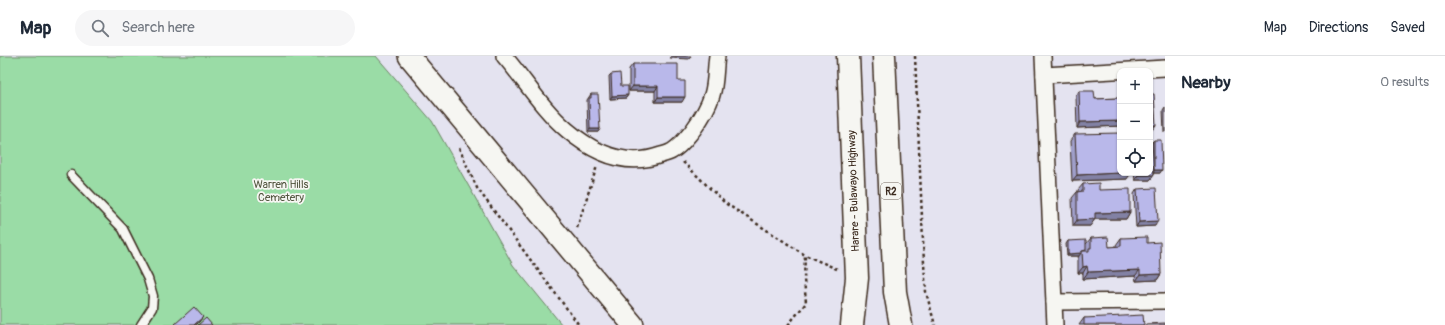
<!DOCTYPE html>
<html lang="en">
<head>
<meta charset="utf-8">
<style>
  :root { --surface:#fff; --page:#f6f6f7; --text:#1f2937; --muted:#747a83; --line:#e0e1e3 }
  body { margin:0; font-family:Pangolin,sans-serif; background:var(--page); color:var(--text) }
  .controls { position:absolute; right:12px; top:12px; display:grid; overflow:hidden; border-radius:8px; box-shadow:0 1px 3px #0004 }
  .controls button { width:36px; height:36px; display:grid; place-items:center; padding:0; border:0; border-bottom:1px solid var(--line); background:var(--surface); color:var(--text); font:20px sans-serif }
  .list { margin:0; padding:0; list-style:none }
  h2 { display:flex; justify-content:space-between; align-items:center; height:52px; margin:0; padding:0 16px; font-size:17px }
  h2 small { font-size:13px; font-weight:400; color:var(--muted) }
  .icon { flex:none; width:22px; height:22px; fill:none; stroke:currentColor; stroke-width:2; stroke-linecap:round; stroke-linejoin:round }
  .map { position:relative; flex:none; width:1165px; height:269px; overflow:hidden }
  header { display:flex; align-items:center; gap:24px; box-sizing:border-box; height:56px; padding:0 20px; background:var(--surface); border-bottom:1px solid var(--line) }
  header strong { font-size:19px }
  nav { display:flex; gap:22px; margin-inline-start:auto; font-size:14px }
  .search { width:280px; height:36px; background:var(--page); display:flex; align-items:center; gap:10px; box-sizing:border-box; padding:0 14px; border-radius:22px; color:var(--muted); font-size:15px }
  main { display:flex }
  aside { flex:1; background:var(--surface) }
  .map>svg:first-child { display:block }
  .green { fill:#9adca6; stroke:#6a8362 }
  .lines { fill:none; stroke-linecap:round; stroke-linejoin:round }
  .lane-casing { stroke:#3b2a1e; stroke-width:11 }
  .street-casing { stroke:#3b2a1e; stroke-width:18 }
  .secondary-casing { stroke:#3b2a1e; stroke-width:24 }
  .highway-casing { stroke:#3b2a1e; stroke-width:25 }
  .path { stroke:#3b2a1e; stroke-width:2.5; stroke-dasharray:3 3; stroke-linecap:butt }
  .lane { stroke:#f6f6f2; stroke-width:8 }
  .street { stroke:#f6f6f2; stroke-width:15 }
  .secondary { stroke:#f6f6f2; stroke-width:21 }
  .highway { stroke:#f6f6f2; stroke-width:22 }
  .wall { fill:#9f9ec9; stroke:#3b2a1e }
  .shaded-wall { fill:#8281a4; stroke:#3b2a1e }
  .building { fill:#b9b8ea; stroke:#3b2a1e }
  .labels { text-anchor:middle; stroke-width:3.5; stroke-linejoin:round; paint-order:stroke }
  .shield { fill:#f6f6f2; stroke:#73675e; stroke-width:1 }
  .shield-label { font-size:10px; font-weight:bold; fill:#3b2a1e }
  .park-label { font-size:11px; fill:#535640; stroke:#f6f6f2 }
  .street-label { font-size:11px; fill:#3b2a1e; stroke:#f6f6f2 }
</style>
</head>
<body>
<header>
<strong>Map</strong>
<div class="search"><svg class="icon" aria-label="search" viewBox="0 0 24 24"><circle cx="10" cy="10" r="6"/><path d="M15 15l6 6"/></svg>Search here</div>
<nav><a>Map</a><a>Directions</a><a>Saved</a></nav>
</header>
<main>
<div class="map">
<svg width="1165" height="269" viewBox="0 0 1165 269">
  <rect width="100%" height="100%" fill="#e4e3f0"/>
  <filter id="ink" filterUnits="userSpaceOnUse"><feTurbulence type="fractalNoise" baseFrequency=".025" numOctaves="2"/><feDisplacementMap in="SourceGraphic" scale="8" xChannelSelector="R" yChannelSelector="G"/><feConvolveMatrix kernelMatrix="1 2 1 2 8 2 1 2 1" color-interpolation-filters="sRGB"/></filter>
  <g filter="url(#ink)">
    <polygon class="green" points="0,0 376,0 432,65 513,209 562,269 0,269"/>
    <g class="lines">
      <defs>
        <polyline id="lane" points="71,119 123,173 148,223 153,240 152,252 141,269"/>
        <g id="street">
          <path d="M504,0c21,24 38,53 63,74 27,23 59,38 94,25 4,-1 8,-2 11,-4 9,-5 15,-14 21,-21 8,-11 15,-22 19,-35 4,-12 3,-26 5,-39"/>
          <polyline points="1043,0 1055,269"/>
          <polyline points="1044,19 1165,12"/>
          <polyline points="1054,246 1165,245"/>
        </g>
        <polyline id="secondary" points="409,0 633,269"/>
        <g id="highway">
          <polyline points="848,0 857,222 852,269"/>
          <polyline points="884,0 895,236 901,269"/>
        </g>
      </defs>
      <use href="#lane" class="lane-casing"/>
      <use href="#street" class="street-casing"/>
      <use href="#secondary" class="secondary-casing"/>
      <use href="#highway" class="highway-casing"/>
      <g class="path">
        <polyline points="915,0 924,208 926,236 935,269"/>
        <polyline points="459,92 477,132 579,269"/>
        <polyline points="683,106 725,147 805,199 837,213"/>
        <polyline points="577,172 597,110"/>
        <polyline points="788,269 806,247 804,223 805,199"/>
      </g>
      <use href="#lane" class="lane"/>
      <use href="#street" class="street"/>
      <use href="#secondary" class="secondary"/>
      <use href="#highway" class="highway"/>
    </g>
    <g class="wall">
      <polygon points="633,8 678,25 682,46 655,46 655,35 629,35 629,13"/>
      <polygon points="611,18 628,39 626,42 610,43 609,20"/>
      <polygon points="1079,35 1095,43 1120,42 1120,70 1077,72 1076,40"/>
      <polygon points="591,38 600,73 598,76 588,76 587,44"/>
      <polygon points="1165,51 1165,76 1164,76 1163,54"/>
      <polygon points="1075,78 1127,123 1072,125 1070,85"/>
      <polygon points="1154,84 1160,117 1154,117 1154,119 1150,124 1135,124 1134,117 1150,117 1152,86"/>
      <polygon points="1083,128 1099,134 1130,156 1126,163 1095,163 1090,170 1073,170 1072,142 1077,136 1078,136 1078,134"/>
      <polygon points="1137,133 1155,170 1136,171 1134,138"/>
      <polygon points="1091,182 1109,191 1116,191 1116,189 1121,182 1147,187 1161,218 1157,224 1136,225 1135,220 1083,223 1083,217 1078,217 1078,202 1079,200 1067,200 1066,188 1068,185 1086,188"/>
      <polygon points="1084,262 1144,269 1079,269"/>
    </g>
    <g class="shaded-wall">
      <polygon points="671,0 691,0 689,3 670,2"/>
      <polygon points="633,30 658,30 655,35 629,35"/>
      <polygon points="628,39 626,42 610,43 612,40"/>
      <polygon points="658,41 685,41 682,46 655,46"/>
      <polygon points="1120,65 1120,70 1077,72 1080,66"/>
      <polygon points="1150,69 1156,69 1152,74 1150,74"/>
      <polygon points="590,73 600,73 598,76 588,76"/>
      <polygon points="1154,114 1162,114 1160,117 1152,117"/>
      <polygon points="1120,117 1131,117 1127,123 1072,125 1077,119"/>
      <polygon points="1138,119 1154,119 1150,124 1135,124"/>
      <polygon points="1130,156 1126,163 1095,163 1090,170 1073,170 1077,164 1095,157"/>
      <polygon points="1158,165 1155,170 1136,171 1139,166"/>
      <polygon points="1081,197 1079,200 1067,200 1068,198"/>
      <polygon points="1087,210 1083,217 1078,217 1083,211"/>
      <polygon points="1140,214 1135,220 1083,223 1088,216"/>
      <polygon points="1161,218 1157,224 1136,225 1140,219"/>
      <polygon points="203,261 199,266 196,269 194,269"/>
    </g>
    <g class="building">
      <polygon points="633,8 678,8 678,25 685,25 685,41 658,41 658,30 633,30"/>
      <polygon points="620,17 621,30 628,30 628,39 612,40 611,18"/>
      <polygon points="1079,35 1094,35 1095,43 1120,42 1120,65 1080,66"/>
      <polygon points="591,38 598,38 600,73 590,73 589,42 591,42"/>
      <polygon points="1150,38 1154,38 1156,69 1150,69"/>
      <polygon points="1120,77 1120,117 1077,119 1075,78"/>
      <polygon points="1154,84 1161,84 1162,114 1154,114"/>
      <polygon points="1150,86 1152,86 1154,119 1138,119 1138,117 1150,117"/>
      <polygon points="1099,127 1099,134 1130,133 1130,156 1095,157 1095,163 1077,164 1077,136 1083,135 1083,128"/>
      <polygon points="1156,132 1158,165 1139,166 1137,133"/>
      <polygon points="1108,181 1109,191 1121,190 1121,182 1147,181 1147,187 1160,186 1161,218 1140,219 1140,214 1088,216 1087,210 1083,211 1082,195 1089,195 1089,192 1091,192 1091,182"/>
      <polygon points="1086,184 1086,194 1082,195 1081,197 1068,198 1068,185"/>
      <polygon points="194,251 203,261 194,269 177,269 175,268"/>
      <polygon points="1143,259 1144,269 1084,269 1084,262"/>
      <polygon points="206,262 212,269 198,269"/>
      <polygon points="1165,267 1165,269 1146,269 1146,268"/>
    </g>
  </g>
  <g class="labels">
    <rect class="shield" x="881" y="127" width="20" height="16" rx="3"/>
    <g class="shield-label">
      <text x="891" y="139">R2</text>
    </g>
    <g class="park-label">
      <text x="281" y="132">Warren Hills<tspan x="281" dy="13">Cemetery</tspan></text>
    </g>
    <g class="street-label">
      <text transform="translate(853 135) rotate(-92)" y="4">Harare - Bulawayo Highway</text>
    </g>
  </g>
</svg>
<div class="controls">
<button>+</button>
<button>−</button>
<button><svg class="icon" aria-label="locate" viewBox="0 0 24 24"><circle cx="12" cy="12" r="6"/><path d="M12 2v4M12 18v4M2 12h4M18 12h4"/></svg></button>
</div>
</div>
<aside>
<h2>Nearby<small>0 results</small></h2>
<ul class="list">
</ul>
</aside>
</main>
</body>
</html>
